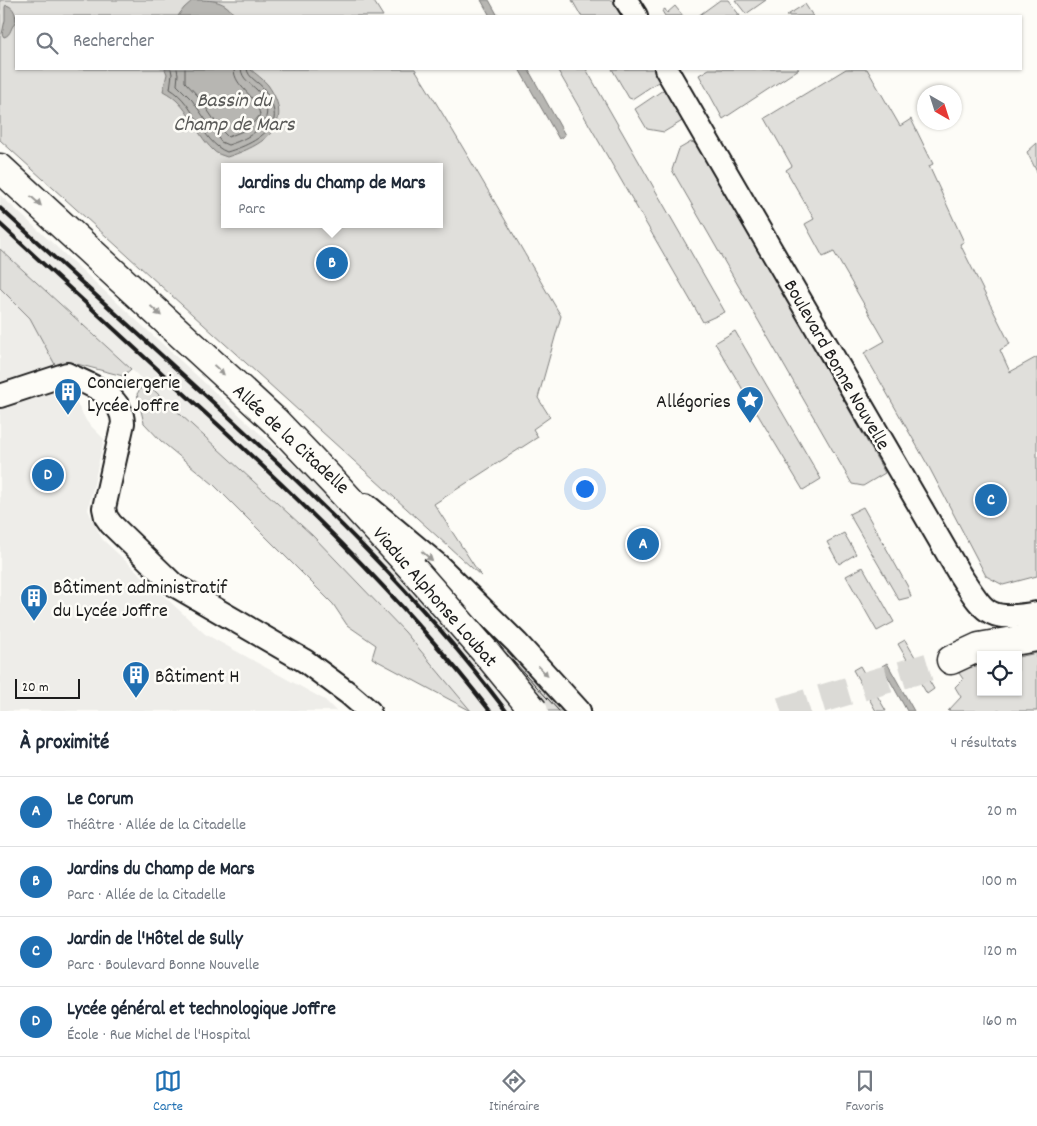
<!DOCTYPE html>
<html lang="fr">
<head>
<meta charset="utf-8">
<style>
  :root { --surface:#fff; --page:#f2f2f3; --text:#1f2937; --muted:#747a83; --line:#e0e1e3; --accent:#1f6fb2 }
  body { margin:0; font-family:Dekko,sans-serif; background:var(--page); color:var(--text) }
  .controls { position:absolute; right:15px; bottom:15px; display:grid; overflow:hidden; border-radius:0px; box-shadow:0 1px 4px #0004 }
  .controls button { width:45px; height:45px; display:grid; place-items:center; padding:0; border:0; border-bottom:1px solid var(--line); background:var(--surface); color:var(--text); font:25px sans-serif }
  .compass { position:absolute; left:917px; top:85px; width:45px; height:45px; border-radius:50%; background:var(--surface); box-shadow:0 1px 4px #0004; rotate:141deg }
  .scale { position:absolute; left:15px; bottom:12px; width:65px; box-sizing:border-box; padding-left:5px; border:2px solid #1c1c1c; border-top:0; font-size:14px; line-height:18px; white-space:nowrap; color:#1c1c1c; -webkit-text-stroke:4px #fdfcf7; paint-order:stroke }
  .you { position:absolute; left:584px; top:488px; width:18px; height:18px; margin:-12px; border:4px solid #fff; border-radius:50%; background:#1a73e8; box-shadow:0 0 0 8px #1a73e833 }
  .badge { display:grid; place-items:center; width:32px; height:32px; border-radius:50%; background:var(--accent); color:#fff; font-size:16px; font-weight:700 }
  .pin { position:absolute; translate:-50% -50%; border:2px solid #fff; box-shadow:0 1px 5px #0006 }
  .popup { position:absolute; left:221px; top:163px; width:222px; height:65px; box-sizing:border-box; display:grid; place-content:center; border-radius:0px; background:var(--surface); filter:drop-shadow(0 1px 4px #0005); font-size:16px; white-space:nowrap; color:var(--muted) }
  .popup b { font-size:19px; color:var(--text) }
  .popup::after { content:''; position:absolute; left:50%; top:100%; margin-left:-10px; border:10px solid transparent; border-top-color:var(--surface) }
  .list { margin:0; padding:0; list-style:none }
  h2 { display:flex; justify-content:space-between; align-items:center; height:65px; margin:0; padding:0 20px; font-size:21px }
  h2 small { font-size:16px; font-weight:400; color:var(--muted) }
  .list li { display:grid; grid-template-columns:32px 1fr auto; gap:15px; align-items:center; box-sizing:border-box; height:70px; padding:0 20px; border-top:1px solid var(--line) }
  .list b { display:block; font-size:19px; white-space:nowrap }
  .list p { margin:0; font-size:16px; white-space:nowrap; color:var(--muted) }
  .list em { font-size:16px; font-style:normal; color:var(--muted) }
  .icon { flex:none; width:28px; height:28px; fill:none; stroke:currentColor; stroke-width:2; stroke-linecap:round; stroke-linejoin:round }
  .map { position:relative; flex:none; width:1037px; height:711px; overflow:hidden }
  .search { position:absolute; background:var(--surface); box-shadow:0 1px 4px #0004; left:15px; right:15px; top:15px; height:55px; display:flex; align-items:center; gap:12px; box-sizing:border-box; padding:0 18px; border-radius:0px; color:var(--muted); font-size:19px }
  .sheet { height:345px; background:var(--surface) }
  nav { display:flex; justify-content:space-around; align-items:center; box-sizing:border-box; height:70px; border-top:1px solid var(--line); background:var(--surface); font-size:14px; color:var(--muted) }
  nav a { display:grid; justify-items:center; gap:2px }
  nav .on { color:var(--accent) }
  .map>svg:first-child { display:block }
  .built { fill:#eeede9 }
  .green { fill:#e0dfdb; stroke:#7e7e7c; fill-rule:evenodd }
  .water { fill:#b7b6b2; stroke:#797876 }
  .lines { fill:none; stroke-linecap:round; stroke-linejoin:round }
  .shore { stroke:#5a5a58; stroke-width:1 }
  .secondary-tunnel { stroke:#dbdad6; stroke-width:28; stroke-dasharray:28 14; stroke-linecap:butt }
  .street-casing { stroke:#1c1c1c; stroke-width:26 }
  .secondary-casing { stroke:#1c1c1c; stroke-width:31 }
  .street { stroke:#fdfcf7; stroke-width:22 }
  .secondary { stroke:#fdfcf7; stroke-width:28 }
  .tram { stroke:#1c1c1c; stroke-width:1 }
  .rail { stroke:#1c1c1c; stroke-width:4 }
  .secondary-bridge-casing { stroke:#1c1c1c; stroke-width:31; stroke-linecap:butt }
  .secondary-bridge { stroke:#fdfcf7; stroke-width:28 }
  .oneway { fill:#989794 }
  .labels { text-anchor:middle; stroke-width:5; stroke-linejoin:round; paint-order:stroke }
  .street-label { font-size:20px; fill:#1c1c1c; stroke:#fdfcf7 }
  .poi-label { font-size:20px; fill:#1c1c1c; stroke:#fdfcf7; text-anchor:start }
  .water-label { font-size:21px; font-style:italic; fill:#5a5a58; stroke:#fdfcf7 }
</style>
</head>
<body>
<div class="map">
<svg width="1037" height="711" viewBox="0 0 1037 711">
  <rect width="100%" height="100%" fill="#fdfcf7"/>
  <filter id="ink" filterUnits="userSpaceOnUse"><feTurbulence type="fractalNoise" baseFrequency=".02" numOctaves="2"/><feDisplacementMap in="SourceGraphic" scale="10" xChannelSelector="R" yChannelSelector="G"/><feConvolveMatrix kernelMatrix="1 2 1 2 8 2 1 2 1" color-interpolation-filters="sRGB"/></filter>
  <g filter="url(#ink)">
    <g class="built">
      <polygon points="0,195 341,508 434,606 520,711 471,711 405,632 313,536 0,249"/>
      <polygon points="0,288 30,318 87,422 104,439 88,510 102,539 205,634 325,700 336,711 0,711"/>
    </g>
    <g class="green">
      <path d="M0,0h373l10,16h-367v53h399c51,81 97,164 146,247l-23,82 12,19 -17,12 5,8 -104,67 47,72 -481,-436zM225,167h215v57h-215z"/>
      <polygon points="572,0 615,0 625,16 581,16"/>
      <polygon points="720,0 728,0 740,16 698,16"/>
      <polygon points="735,0 766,0 746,14"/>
      <polygon points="805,4 813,16 786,16"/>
      <polygon points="675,6 683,16 665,16 662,11 665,9 667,13"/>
      <polygon points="557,69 586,69 725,312 703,322"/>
      <polygon points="612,69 655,69 661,80 632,99 629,98"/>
      <polygon points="709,69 799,69 723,119 699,75"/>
      <polygon points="846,69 867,69 900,126 911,119 933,164 929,166 964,242 960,244 1010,344 1000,350 1010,372 1037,357 1037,576 1003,585 986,576 930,469 864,353 885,341 834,252 823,257 805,224 814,219 786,170 792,166 765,118"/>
      <polygon points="666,88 684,120 664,132 647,129 635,109"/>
      <polygon points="691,142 698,144 885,473 863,486 852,484 672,170 679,149"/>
      <polygon points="1037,143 1037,172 1027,152"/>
      <polygon points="0,249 131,369 123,376 77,364 59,372 30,318 0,288"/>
      <polygon points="735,331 821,479 803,490 715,343"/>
      <polygon points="145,382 313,536 405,632 471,711 372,658 376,645 347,625 333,604 213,484 161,441 144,423 137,394"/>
      <polygon points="863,507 908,587 911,597 899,600 849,514"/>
      <polygon points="844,533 856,554 839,564 827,542"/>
      <polygon points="863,567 894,622 877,631 846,576"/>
      <polygon points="494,635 563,711 537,711 484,646"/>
      <polygon points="905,640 934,689 927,694 898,644"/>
      <polygon points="1037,653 1037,711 948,711 961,697 955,687 963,679 957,670 981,665 981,692 1018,692 1018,657"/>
      <polygon points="860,666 886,711 876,711 853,670"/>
    </g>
    <g class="water">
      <path d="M193,0c20,0 32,0 42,16h-57l6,-8z"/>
      <polygon points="481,0 489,0 498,16 490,16"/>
      <path d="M6,5c9,2 10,11 10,18 -6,3 -4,12 -12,14l-2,-3 3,-14v-13z"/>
      <path d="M165,69h85c6,5 13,10 18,16 29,41 -6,61 -41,72 -5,-2 -11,-3 -14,-7 -20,-19 -23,-45 -50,-59l4,-17z"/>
      <polygon points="519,69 528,69 565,135 559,139"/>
      <polygon points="887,663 914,711 907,711 882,666"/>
    </g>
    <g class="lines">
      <g class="shore">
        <path d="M171,69l1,5 -2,15c25,14 31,53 57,63 17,-5 41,-15 47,-33 2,-9 -5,-22 -10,-30 -5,-7 -16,-11 -17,-20"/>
        <path d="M177,69l1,5 -1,11 15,15 29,42 7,3c26,-8 54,-26 29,-55 -7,-7 -15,-11 -16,-21"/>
        <path d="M185,69v13l13,14 23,34 7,7 20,-8 12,-14c-4,-22 -26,-27 -26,-46"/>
      </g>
      <polyline class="secondary-tunnel" points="781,711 951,660"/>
      <defs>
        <g id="street">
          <polyline points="626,0 636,16"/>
          <path d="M666,69l294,506c26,39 28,47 77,38"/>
          <path d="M0,396l67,-22c22,11 55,20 56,49l-19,85 2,9 5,7 63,61 131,76 43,32 21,18"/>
          <polyline points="366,505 439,566 517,643 579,711"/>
        </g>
        <g id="secondary">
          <polyline points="0,168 275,421 334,483 413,569"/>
          <polyline points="951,660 979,647 1037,637"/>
        </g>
      </defs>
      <use href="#street" class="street-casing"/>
      <use href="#secondary" class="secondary-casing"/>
      <use href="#street" class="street"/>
      <use href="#secondary" class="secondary"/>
      <g class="tram">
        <polyline points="417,565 492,638 559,711"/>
        <polyline points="410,571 487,646 545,711"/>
      </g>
      <g class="rail">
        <path d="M0,208c68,62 136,124 204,186 108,99 214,200 302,317"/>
        <path d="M0,224c59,55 119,109 178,164 111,101 220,204 312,323"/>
      </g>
      <defs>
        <polyline id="secondary-bridge" points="413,569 489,656 534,711"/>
      </defs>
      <use href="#secondary-bridge" class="secondary-bridge-casing"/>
      <use href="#secondary-bridge" class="secondary-bridge"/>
    </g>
    <defs><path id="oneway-solid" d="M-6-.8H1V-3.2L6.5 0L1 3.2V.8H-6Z" transform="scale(1.25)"/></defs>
    <g class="oneway">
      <use href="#oneway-solid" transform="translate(36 201) rotate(42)"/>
      <use href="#oneway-solid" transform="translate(156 311) rotate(43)"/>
      <use href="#oneway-solid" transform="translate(219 370) rotate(43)"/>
      <use href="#oneway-solid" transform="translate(427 556) rotate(41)"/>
      <use href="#oneway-solid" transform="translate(543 671) rotate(47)"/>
    </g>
  </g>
  <defs>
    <symbol id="building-pin" viewBox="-11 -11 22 30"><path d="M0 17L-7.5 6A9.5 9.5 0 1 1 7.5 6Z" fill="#1f6fb2" stroke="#fdfcf7"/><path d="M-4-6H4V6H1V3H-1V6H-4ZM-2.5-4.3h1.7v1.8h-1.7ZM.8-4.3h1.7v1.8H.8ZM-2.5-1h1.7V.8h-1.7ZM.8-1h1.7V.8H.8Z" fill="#fff"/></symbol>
    <symbol id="sight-pin" viewBox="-11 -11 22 30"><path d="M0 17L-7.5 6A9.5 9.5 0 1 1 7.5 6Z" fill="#1f6fb2" stroke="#fdfcf7"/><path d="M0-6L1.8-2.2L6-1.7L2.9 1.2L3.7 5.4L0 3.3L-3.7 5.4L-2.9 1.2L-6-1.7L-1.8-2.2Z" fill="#fff"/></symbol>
  </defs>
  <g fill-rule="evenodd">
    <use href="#building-pin" x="52" y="376" width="32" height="43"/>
    <use href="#sight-pin" x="734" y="384" width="32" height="43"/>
    <use href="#building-pin" x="18" y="582" width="32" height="43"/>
    <use href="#building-pin" x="120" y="659" width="32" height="43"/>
  </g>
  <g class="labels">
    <g class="street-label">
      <text transform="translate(838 364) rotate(60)" y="7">Boulevard Bonne Nouvelle</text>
      <text transform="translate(292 438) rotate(43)" y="7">Allée de la Citadelle</text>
      <text transform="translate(436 596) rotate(49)" y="7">Viaduc Alphonse Loubat</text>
    </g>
    <g class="poi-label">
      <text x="87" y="388">Conciergerie<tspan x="87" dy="23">Lycée Joffre</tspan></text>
      <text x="731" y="407" text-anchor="end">Allégories</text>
      <text x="53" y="593">Bâtiment administratif<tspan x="53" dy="23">du Lycée Joffre</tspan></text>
      <text x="155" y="682">Bâtiment H</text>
    </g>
    <g class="water-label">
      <text x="234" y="106">Bassin du<tspan x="234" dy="24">Champ de Mars</tspan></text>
    </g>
  </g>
</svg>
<div class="controls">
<button><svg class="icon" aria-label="locate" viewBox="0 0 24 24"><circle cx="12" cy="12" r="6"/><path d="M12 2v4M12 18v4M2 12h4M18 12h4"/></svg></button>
</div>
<svg class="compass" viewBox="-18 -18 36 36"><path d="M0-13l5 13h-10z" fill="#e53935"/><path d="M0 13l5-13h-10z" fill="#747a83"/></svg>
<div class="scale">20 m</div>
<div class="you"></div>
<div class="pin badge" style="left:643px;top:544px">A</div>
<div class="pin badge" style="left:332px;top:263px">B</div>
<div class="popup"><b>Jardins du Champ de Mars</b>Parc</div>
<div class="pin badge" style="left:991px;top:500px">C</div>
<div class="pin badge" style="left:48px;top:475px">D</div>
<div class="search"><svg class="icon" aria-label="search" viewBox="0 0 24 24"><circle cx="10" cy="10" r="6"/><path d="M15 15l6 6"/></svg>Rechercher</div>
</div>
<section class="sheet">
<h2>À proximité<small>4 résultats</small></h2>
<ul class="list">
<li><span class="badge">A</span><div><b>Le Corum</b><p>Théâtre · Allée de la Citadelle</p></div><em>20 m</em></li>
<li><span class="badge">B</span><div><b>Jardins du Champ de Mars</b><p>Parc · Allée de la Citadelle</p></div><em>100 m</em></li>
<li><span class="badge">C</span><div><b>Jardin de l'Hôtel de Sully</b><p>Parc · Boulevard Bonne Nouvelle</p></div><em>120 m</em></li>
<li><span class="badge">D</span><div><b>Lycée général et technologique Joffre</b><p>École · Rue Michel de l'Hospital</p></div><em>160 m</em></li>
</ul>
</section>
<nav>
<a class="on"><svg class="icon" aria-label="map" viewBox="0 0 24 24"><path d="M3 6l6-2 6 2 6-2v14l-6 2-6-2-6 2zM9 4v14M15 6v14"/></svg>Carte</a>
<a><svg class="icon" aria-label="directions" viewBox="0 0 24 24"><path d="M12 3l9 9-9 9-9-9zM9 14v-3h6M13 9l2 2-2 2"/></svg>Itinéraire</a>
<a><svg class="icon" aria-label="saved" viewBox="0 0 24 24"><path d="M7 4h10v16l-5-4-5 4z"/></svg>Favoris</a>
</nav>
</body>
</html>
